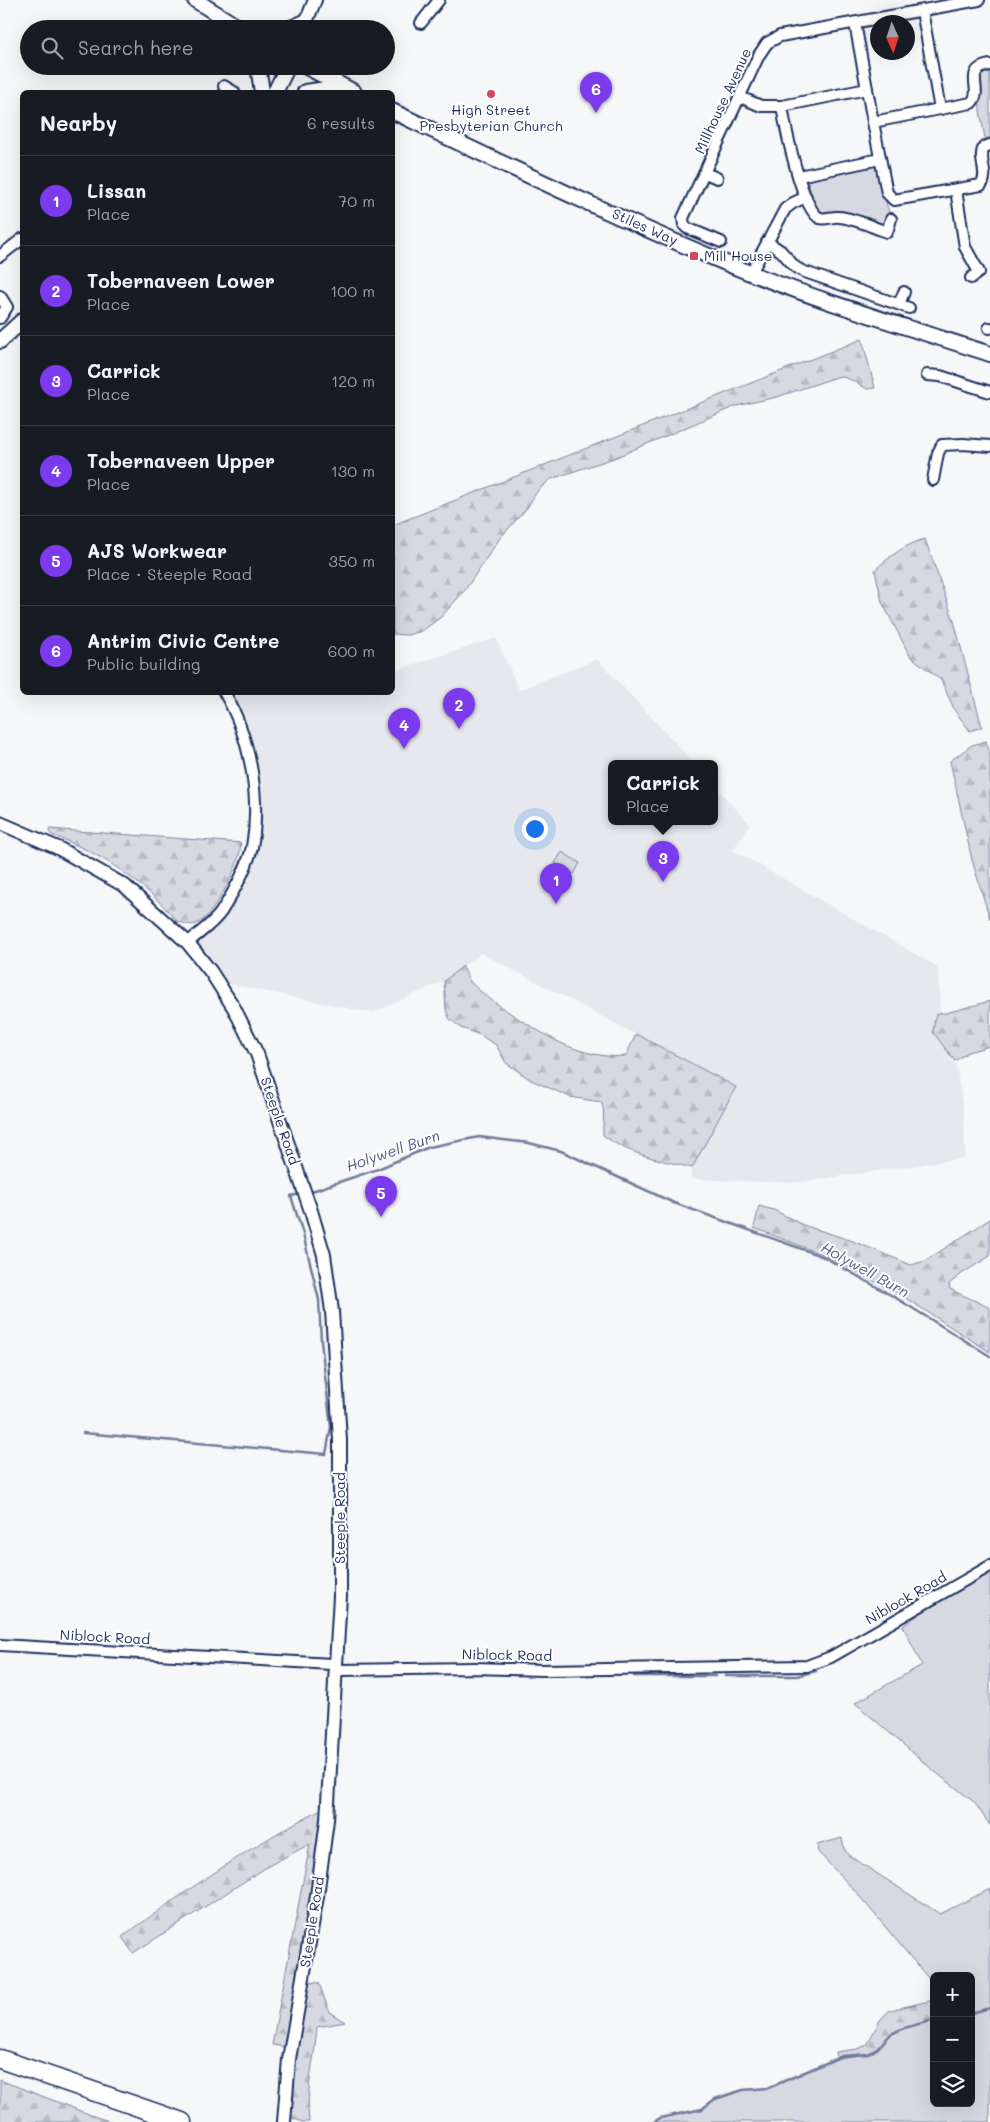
<!DOCTYPE html>
<html lang="en">
<head>
<meta charset="utf-8">
<style>
  :root { --surface:#171b24; --page:#20242c; --text:#f1f3f6; --muted:#9ea1a6; --line:#363941; --accent:#7c3aed }
  body { margin:0; font-family:Mali,sans-serif; background:var(--page); color:var(--text) }
  .controls { position:absolute; right:15px; bottom:15px; display:grid; overflow:hidden; border-radius:8px; box-shadow:0 5px 20px #0002 }
  .controls button { width:45px; height:45px; display:grid; place-items:center; padding:0; border:0; border-bottom:1px solid var(--line); background:var(--surface); color:var(--text); font:25px sans-serif }
  .compass { position:absolute; left:870px; top:15px; width:45px; height:45px; border-radius:50%; background:var(--surface); box-shadow:0 5px 20px #0002; rotate:177deg }
  .you { position:absolute; left:534px; top:828px; width:18px; height:18px; margin:-12px; border:4px solid #fff; border-radius:50%; background:#1a73e8; box-shadow:0 0 0 8px #1a73e833 }
  .badge { display:grid; place-items:center; width:32px; height:32px; border-radius:50%; background:var(--accent); color:#fff; font-size:16px; font-weight:700 }
  .pin { position:absolute; translate:-50% -41px; filter:drop-shadow(0 1px 2px #0008) }
  .pin::after { content:''; position:absolute; top:26px; width:18px; height:15px; background:inherit; clip-path:polygon(0 0,100% 0,50% 100%) }
  .popup { position:absolute; left:608px; top:760px; width:110px; height:65px; box-sizing:border-box; display:grid; place-content:center; border-radius:8px; background:var(--surface); filter:drop-shadow(0 1px 4px #0005); font-size:16px; white-space:nowrap; color:var(--muted) }
  .popup b { font-size:19px; color:var(--text) }
  .popup::after { content:''; position:absolute; left:50%; top:100%; margin-left:-10px; border:10px solid transparent; border-top-color:var(--surface) }
  .list { margin:0; padding:0; list-style:none }
  h2 { display:flex; justify-content:space-between; align-items:center; height:65px; margin:0; padding:0 20px; font-size:21px }
  h2 small { font-size:16px; font-weight:400; color:var(--muted) }
  .list li { display:grid; grid-template-columns:32px 1fr auto; gap:15px; align-items:center; box-sizing:border-box; height:90px; padding:0 20px; border-top:1px solid var(--line) }
  .list b { display:block; font-size:19px; white-space:nowrap }
  .list p { margin:0; font-size:16px; white-space:nowrap; color:var(--muted) }
  .list em { font-size:16px; font-style:normal; color:var(--muted) }
  .icon { flex:none; width:28px; height:28px; fill:none; stroke:currentColor; stroke-width:2; stroke-linecap:round; stroke-linejoin:round }
  .map { position:relative; flex:none; width:990px; height:2122px; overflow:hidden }
  .search { position:absolute; background:var(--surface); box-shadow:0 5px 20px #0002; left:20px; top:20px; width:375px; height:55px; display:flex; align-items:center; gap:12px; box-sizing:border-box; padding:0 18px; border-radius:28px; color:var(--muted); font-size:19px }
  .panel { position:absolute; background:var(--surface); box-shadow:0 5px 20px #0002; left:20px; top:90px; width:375px; height:605px; border-radius:8px }
  .map>svg:first-child { display:block }
  .built { fill:#e6e8ee }
  .green { fill:#d6d9e2; stroke:#7884a0 }
  .forest { fill:url(#forest-firs); stroke:#7884a0 }
  .lines { fill:none; stroke-linecap:round; stroke-linejoin:round }
  .stream { stroke:#707c99; stroke-width:2.5 }
  .minor-casing { stroke:#1b2f5e; stroke-width:14 }
  .tertiary-casing { stroke:#1b2f5e; stroke-width:16 }
  .secondary-casing { stroke:#1b2f5e; stroke-width:18 }
  .motorway-casing { stroke:#1b2f5e; stroke-width:21 }
  .minor { stroke:#fff; stroke-width:10 }
  .tertiary { stroke:#fff; stroke-width:12 }
  .secondary { stroke:#fff; stroke-width:14 }
  .motorway { stroke:#fff; stroke-width:18 }
  .poi-dot { fill:#d1495b; stroke:#fff; stroke-width:2 }
  .labels { text-anchor:middle; stroke-width:4; stroke-linejoin:round; paint-order:stroke }
  .street-label { font-size:14px; fill:#1b2f5e; stroke:#fff }
  .poi-label { font-size:14px; fill:#1b2f5e; stroke:#fff }
  .water-label { font-size:15px; font-style:italic; fill:#4d5c81; stroke:#fff }
</style>
</head>
<body>
<div class="map">
<svg width="990" height="2122" viewBox="0 0 990 2122">
  <defs>
    <pattern id="forest-firs" width="22" height="20" patternUnits="userSpaceOnUse" patternTransform="scale(1.25)"><rect width="22" height="20" fill="#d6d9e2"/><path d="M5 1l3.5 6h-7zM16 11l3.5 6h-7z" fill="#b7bbc4"/></pattern>
  </defs>
  <rect width="100%" height="100%" fill="#f6f7f9"/>
  <filter id="ink" filterUnits="userSpaceOnUse"><feTurbulence type="fractalNoise" baseFrequency=".02" numOctaves="2"/><feDisplacementMap in="SourceGraphic" scale="10" xChannelSelector="R" yChannelSelector="G"/><feConvolveMatrix kernelMatrix="1 2 1 2 8 2 1 2 1" color-interpolation-filters="sRGB"/></filter>
  <g filter="url(#ink)">
    <polygon class="built" points="496,638 519,690 597,659 694,763 612,763 612,821 714,821 714,785 750,824 733,850 938,967 940,1013 935,1016 933,1032 955,1061 964,1113 965,1158 795,1183 691,1179 691,1170 736,1087 481,953 444,981 372,1013 223,983 195,946 213,930 228,911 248,878 258,847 261,806 256,771 228,693 392,692 393,671"/>
    <g class="green">
      <polygon points="990,70 990,138 985,138 980,111 979,75 982,71"/>
      <polygon points="871,164 876,166 889,213 883,223 877,225 839,212 820,215 816,211 807,178"/>
      <polygon points="562,852 580,863 574,874 555,863"/>
      <polygon points="990,1572 990,1825 974,1802 934,1771 855,1703 922,1665 903,1626 921,1613"/>
      <polygon points="842,1838 844,1848 848,1855 940,1914 990,1889 990,2122 654,2122 660,2118 702,2109 715,2099 743,2090 768,2088 842,2056 868,2054 877,2049 891,2034 904,2028 934,2020 934,2103 971,2103 971,1976 934,1976 934,1985 856,1892 818,1852 817,1845"/>
    </g>
    <g class="forest">
      <polygon points="862,339 875,388 867,389 854,381 840,376 777,397 736,406 614,458 551,479 538,490 527,508 500,538 465,590 441,617 422,631 407,635 393,634 393,525"/>
      <path d="M925,539l29,82 28,106 -12,4 -15,-20 -14,-31 -31,-24 -28,-54 -7,-32c15,-14 31,-26 50,-31z"/>
      <polygon points="986,741 990,754 990,919 972,860 950,761 972,745"/>
      <path d="M49,829l192,14c-1,5 -1,11 -3,16 -4,15 -26,60 -42,65 -7,2 -13,-1 -19,-3 -35,-41 -75,-67 -125,-86l-3,-3z"/>
      <path d="M463,966c2,5 4,10 6,14 12,17 84,62 104,68 16,6 37,10 53,8l10,-22 100,53 -44,81c-30,-8 -64,-13 -89,-33 -1,-12 3,-23 -2,-33l-31,-5 -39,-17 -25,-17 -10,-18 -16,-10 -19,-7 -12,-10 -3,-9 -2,-28z"/>
      <polygon points="990,1001 990,1046 968,1052 955,1061 933,1032 935,1016 940,1013 946,1013"/>
      <path d="M759,1206l15,4 29,15 50,16 58,24 14,-4 65,-42v37l-27,17 -14,11 1,5c13,7 27,12 40,19v44l-86,-55 -78,-41 -72,-28z"/>
      <path d="M323,1808l-36,239 -15,-2 38,-201 -40,21 -137,88 -11,-16c65,-47 130,-92 201,-129z"/>
      <path d="M310,1982l9,1 10,29 16,10 -28,5c-2,31 -12,64 -8,95h-7l-14,-6 19,-131z"/>
      <polygon points="934,2000 934,2020 904,2028 891,2034 877,2049 868,2054 837,2058 836,2052 857,2049 867,2045 880,2020 890,2010"/>
      <polygon points="0,2080 99,2118 113,2122 0,2122"/>
    </g>
    <g class="lines">
      <g class="stream">
        <polyline points="309,1192 378,1169 429,1147 479,1137 529,1143 561,1151 674,1203 824,1257 896,1298 990,1356"/>
        <polyline points="83,1433 326,1454 331,1427 321,1341 319,1300 303,1234 291,1196 301,1194"/>
        <polyline points="959,1578 990,1559"/>
        <polyline points="634,1676 716,1676"/>
        <polyline points="725,1676 797,1676 816,1671"/>
        <polyline points="971,2013 990,2008"/>
        <polyline points="654,2122 660,2118 702,2109 715,2099 743,2090 768,2088 842,2056 868,2054 877,2049 891,2034 904,2028 934,2020"/>
      </g>
      <defs>
        <g id="minor">
          <polyline points="922,11 940,109"/>
          <polyline points="421,23 439,0"/>
          <polyline points="855,23 873,122"/>
          <path d="M990,65c-29,5 -5,25 -19,38l-98,19 14,71 7,7 87,-15c9,-11 -4,-26 3,-38l6,-2"/>
          <polyline points="224,86 234,92"/>
          <path d="M740,97l21,9h21c3,19 20,106 38,112 5,2 13,-2 19,-1 15,1 33,10 48,15l4,-13"/>
          <polyline points="782,106 867,89"/>
          <polyline points="705,173 717,178"/>
          <polyline points="799,176 880,159"/>
          <polyline points="956,190 965,247 979,272 971,278"/>
          <polyline points="721,242 687,228 684,225 683,218 759,55 767,43 780,36 979,0"/>
          <polyline points="767,242 781,251 795,267 802,271 909,308"/>
          <polyline points="0,256 22,239"/>
          <polyline points="751,273 785,209 793,203 806,197"/>
          <polyline points="0,296 7,307 0,318"/>
          <polyline points="899,304 904,292"/>
          <polyline points="989,328 990,328"/>
          <polyline points="927,375 940,376 990,392"/>
          <polyline points="933,480 938,453 942,445 963,444 990,446"/>
          <path d="M188,943c10,-10 24,-18 33,-31 12,-19 26,-43 31,-65 9,-50 -2,-111 -28,-155"/>
          <polyline points="0,1645 332,1664 340,1670 474,1668 542,1670 807,1666 831,1657 990,1566"/>
        </g>
        <g id="tertiary">
          <polyline points="286,29 307,20"/>
          <polyline points="303,29 315,0"/>
          <polyline points="0,823 58,848 125,886 188,943 211,972 234,1008 257,1054 311,1211 324,1255 332,1311 340,1440 340,1596 327,1820 317,1896 289,2059 284,2122"/>
        </g>
        <g id="secondary">
          <polyline points="195,0 241,29"/>
          <polyline points="258,66 262,92"/>
          <polyline points="305,66 354,92"/>
          <polyline points="275,92 288,66"/>
          <polyline points="305,92 341,87"/>
          <path d="M392,111c118,56 237,113 358,162 79,31 160,55 240,81"/>
          <polyline points="0,341 22,321"/>
        </g>
        <polyline id="motorway" points="0,2059 182,2122"/>
      </defs>
      <use href="#minor" class="minor-casing"/>
      <use href="#tertiary" class="tertiary-casing"/>
      <use href="#secondary" class="secondary-casing"/>
      <use href="#motorway" class="motorway-casing"/>
      <use href="#minor" class="minor"/>
      <use href="#tertiary" class="tertiary"/>
      <use href="#secondary" class="secondary"/>
      <use href="#motorway" class="motorway"/>
    </g>
  </g>
  <g class="poi-dot">
    <circle cx="491" cy="94" r="5"/>
    <rect x="689" y="251" width="10" height="10" rx="2.5"/>
  </g>
  <g class="labels">
    <g class="street-label">
      <text transform="translate(723 101) rotate(-65)" y="5">Millhouse Avenue</text>
      <text transform="translate(645 227) rotate(24)" y="5">Stiles Way</text>
      <text transform="translate(280 1121) rotate(71)" y="5">Steeple Road</text>
      <text transform="translate(340 1518) rotate(-90)" y="5">Steeple Road</text>
      <text transform="translate(906 1598) rotate(-30)" y="5">Niblock Road</text>
      <text transform="translate(105 1637) rotate(3)" y="5">Niblock Road</text>
      <text transform="translate(507 1655) rotate(1)" y="5">Niblock Road</text>
      <text transform="translate(312 1922) rotate(-81)" y="5">Steeple Road</text>
    </g>
    <g class="poi-label">
      <text x="491" y="115">High Street<tspan x="491" dy="16">Presbyterian Church</tspan></text>
      <text x="704" y="261" text-anchor="start">Mill House</text>
    </g>
    <g class="water-label">
      <text transform="translate(393 1151) rotate(-19)" y="5">Holywell Burn</text>
      <text transform="translate(865 1270) rotate(29)" y="5">Holywell Burn</text>
    </g>
  </g>
</svg>
<div class="controls">
<button>+</button>
<button>−</button>
<button><svg class="icon" aria-label="layers" viewBox="0 0 24 24"><path d="M12 4l9 5-9 5-9-5zM3 14l9 5 9-5"/></svg></button>
</div>
<svg class="compass" viewBox="-18 -18 36 36"><path d="M0-13l5 13h-10z" fill="#e53935"/><path d="M0 13l5-13h-10z" fill="#9ea1a6"/></svg>
<div class="you"></div>
<div class="pin badge" style="left:556px;top:904px">1</div>
<div class="pin badge" style="left:459px;top:729px">2</div>
<div class="pin badge" style="left:663px;top:882px">3</div>
<div class="popup"><b>Carrick</b>Place</div>
<div class="pin badge" style="left:404px;top:749px">4</div>
<div class="pin badge" style="left:381px;top:1217px">5</div>
<div class="pin badge" style="left:596px;top:113px">6</div>
<div class="search"><svg class="icon" aria-label="search" viewBox="0 0 24 24"><circle cx="10" cy="10" r="6"/><path d="M15 15l6 6"/></svg>Search here</div>
<section class="panel">
<h2>Nearby<small>6 results</small></h2>
<ul class="list">
<li><span class="badge">1</span><div><b>Lissan</b><p>Place</p></div><em>70 m</em></li>
<li><span class="badge">2</span><div><b>Tobernaveen Lower</b><p>Place</p></div><em>100 m</em></li>
<li><span class="badge">3</span><div><b>Carrick</b><p>Place</p></div><em>120 m</em></li>
<li><span class="badge">4</span><div><b>Tobernaveen Upper</b><p>Place</p></div><em>130 m</em></li>
<li><span class="badge">5</span><div><b>AJS Workwear</b><p>Place · Steeple Road</p></div><em>350 m</em></li>
<li><span class="badge">6</span><div><b>Antrim Civic Centre</b><p>Public building</p></div><em>600 m</em></li>
</ul>
</section>
</div>
</body>
</html>
